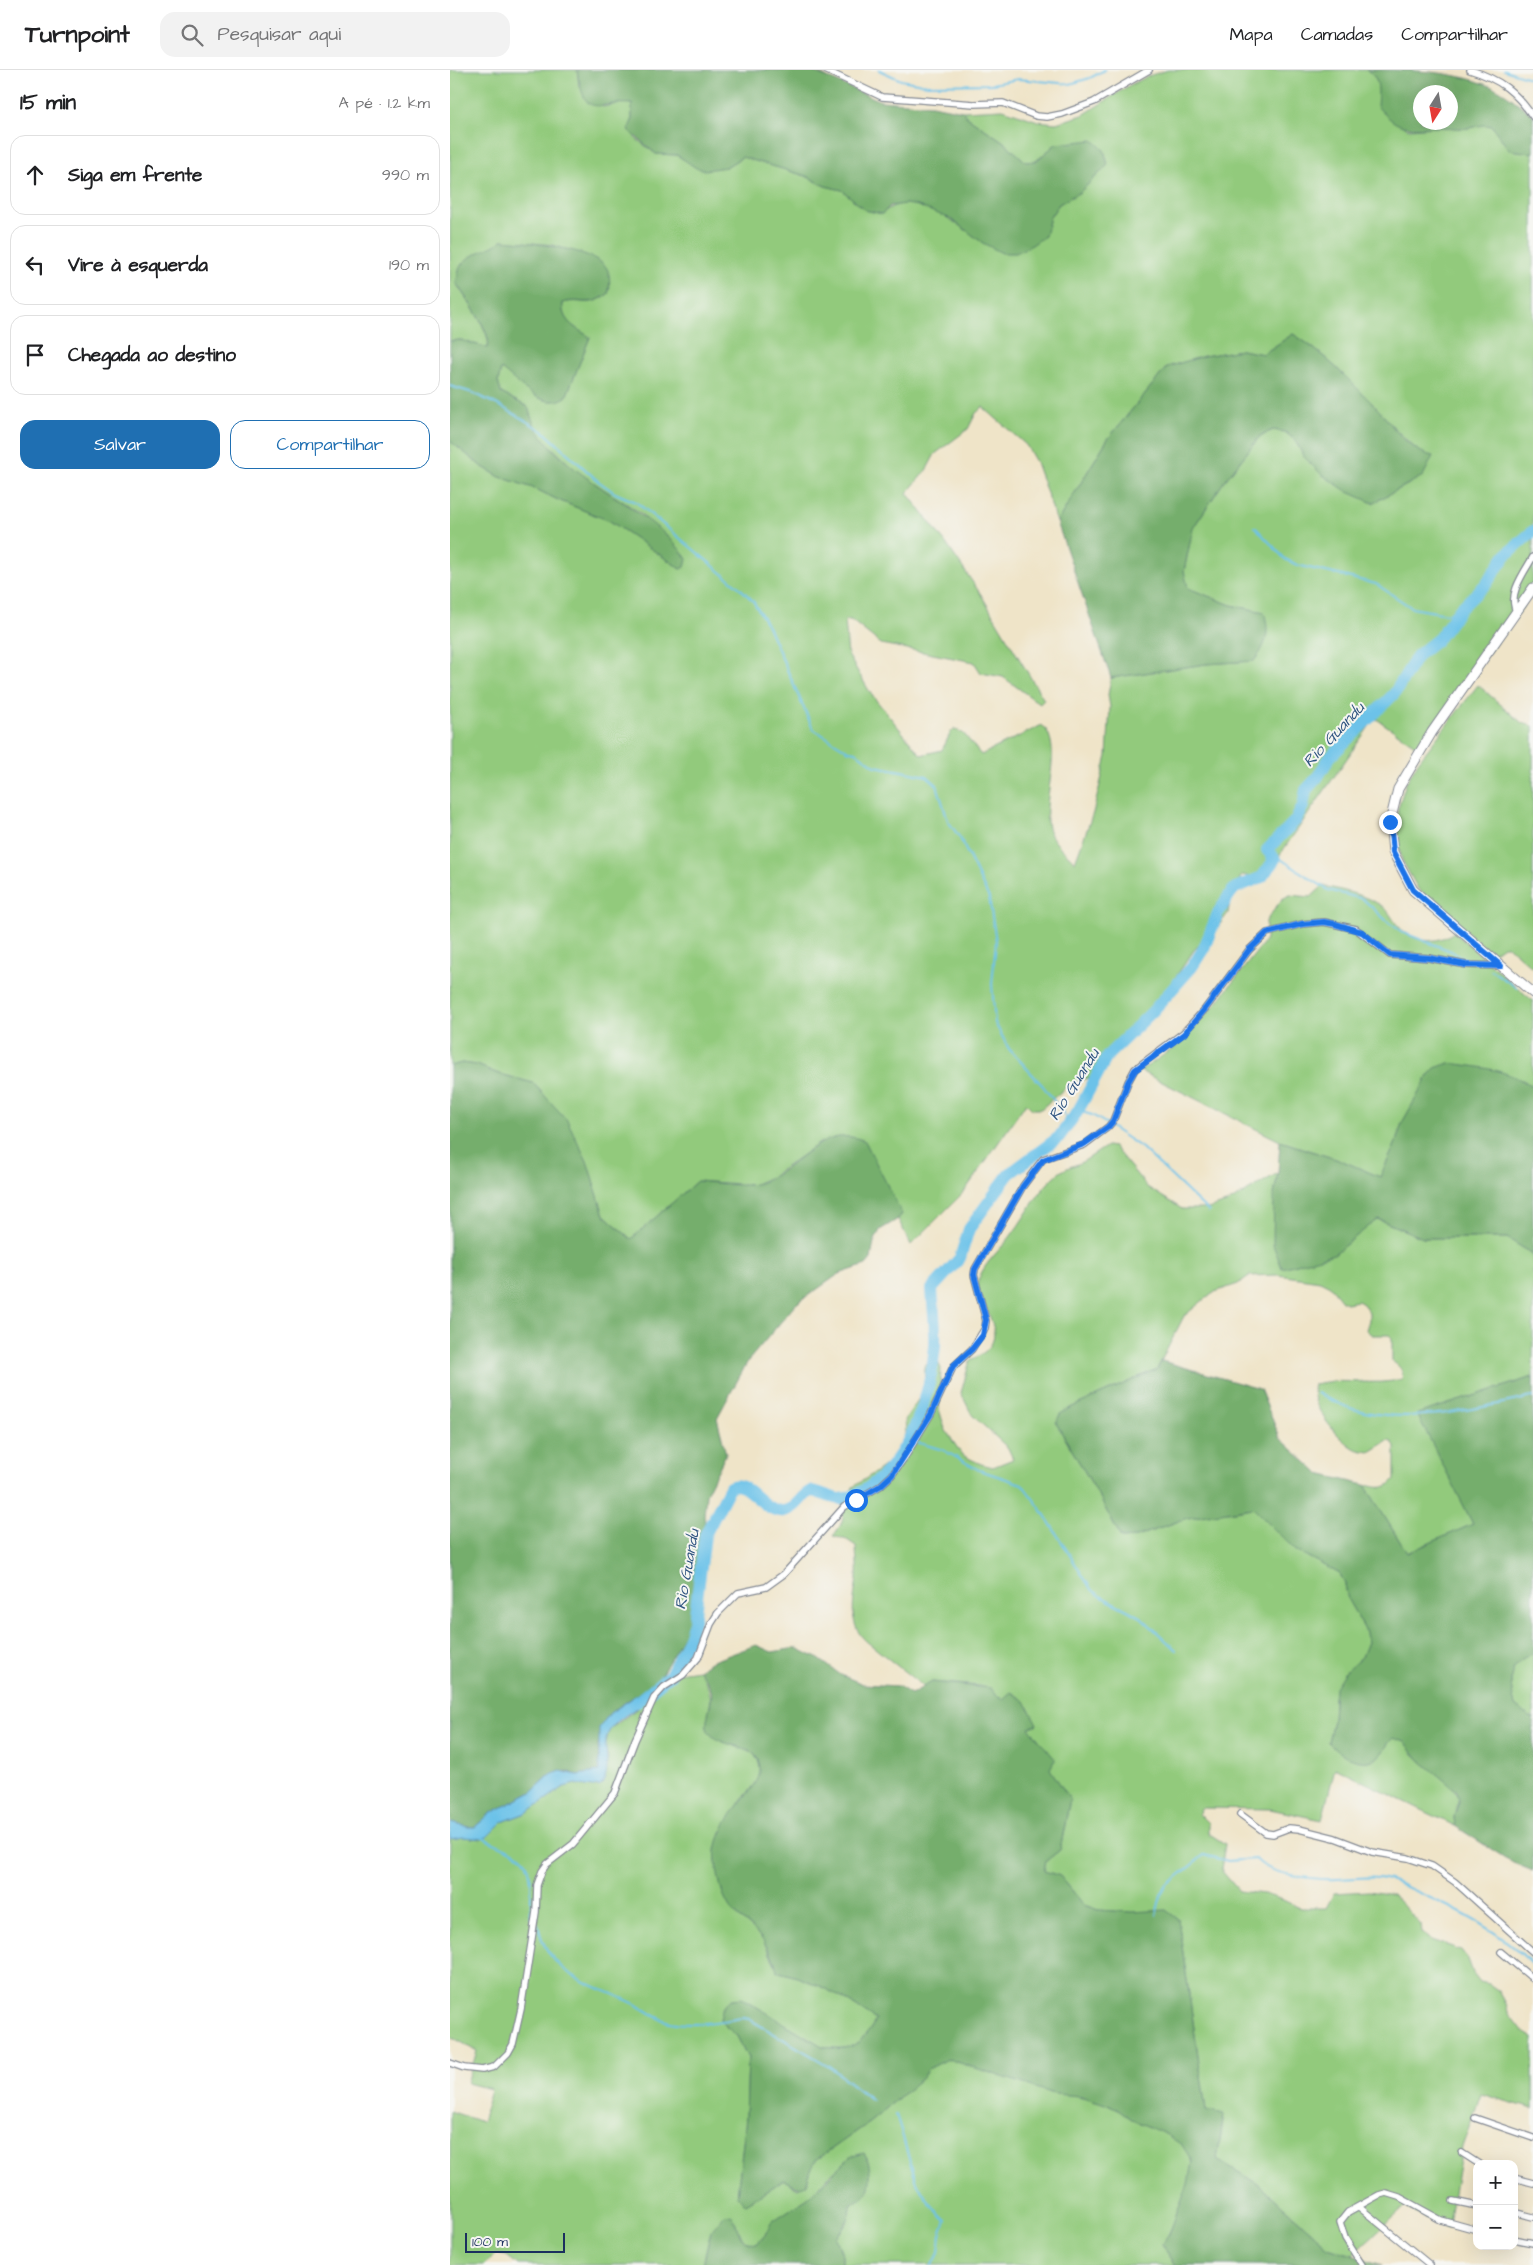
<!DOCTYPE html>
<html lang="pt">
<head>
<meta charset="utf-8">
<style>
  :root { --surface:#fff; --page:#f2f2f2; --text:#202124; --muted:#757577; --line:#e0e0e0; --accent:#1f6fb2 }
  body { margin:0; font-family:"Architects Daughter",sans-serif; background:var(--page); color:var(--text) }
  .controls { position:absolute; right:15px; bottom:15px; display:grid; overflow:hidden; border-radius:10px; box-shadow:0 5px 20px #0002 }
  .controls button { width:45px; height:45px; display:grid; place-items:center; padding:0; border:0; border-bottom:1px solid var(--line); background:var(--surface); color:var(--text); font:25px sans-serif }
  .compass { position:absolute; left:963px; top:15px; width:45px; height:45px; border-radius:50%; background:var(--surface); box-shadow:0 5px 20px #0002; rotate:191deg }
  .scale { position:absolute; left:15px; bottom:12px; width:100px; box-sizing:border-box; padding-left:5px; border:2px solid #1b2f5e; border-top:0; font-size:14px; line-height:18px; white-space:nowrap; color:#1b2f5e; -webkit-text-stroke:4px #f6f6f2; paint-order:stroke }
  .stop { position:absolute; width:15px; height:15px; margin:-11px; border:4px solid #1a73e8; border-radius:50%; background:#fff }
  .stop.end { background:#1a73e8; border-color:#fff; box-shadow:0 1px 5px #0008 }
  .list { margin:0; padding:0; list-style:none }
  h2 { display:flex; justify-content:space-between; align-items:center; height:65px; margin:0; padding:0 20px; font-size:21px }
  h2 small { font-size:16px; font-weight:400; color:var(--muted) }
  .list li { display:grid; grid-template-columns:32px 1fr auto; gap:15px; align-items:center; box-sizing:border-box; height:80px; margin:0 10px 10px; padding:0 10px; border:1px solid var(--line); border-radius:15px }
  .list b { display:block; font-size:19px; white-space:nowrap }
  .list em { font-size:16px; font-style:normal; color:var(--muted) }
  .actions { display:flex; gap:10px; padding:15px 20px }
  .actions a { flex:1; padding:11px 0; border:1px solid var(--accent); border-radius:15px; text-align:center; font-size:18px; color:var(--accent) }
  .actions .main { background:var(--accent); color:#fff }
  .icon { flex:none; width:28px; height:28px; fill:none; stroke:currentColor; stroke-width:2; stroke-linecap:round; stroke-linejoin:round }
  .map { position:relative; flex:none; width:1083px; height:2195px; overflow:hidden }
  header { display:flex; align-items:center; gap:30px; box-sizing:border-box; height:70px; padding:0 25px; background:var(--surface); border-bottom:1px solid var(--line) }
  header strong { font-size:24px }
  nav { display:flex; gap:28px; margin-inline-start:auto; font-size:18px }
  .search { width:350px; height:45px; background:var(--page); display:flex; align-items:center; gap:12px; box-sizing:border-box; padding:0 18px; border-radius:15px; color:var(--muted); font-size:19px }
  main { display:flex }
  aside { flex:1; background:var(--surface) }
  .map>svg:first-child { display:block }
  .green { fill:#92ca7c; stroke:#567c6d; fill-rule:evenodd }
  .forest { fill:#75ae6c; stroke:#486e65; fill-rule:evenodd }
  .water { fill:#6cc2e9; stroke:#4478a4 }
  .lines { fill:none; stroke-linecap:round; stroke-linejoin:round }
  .stream { stroke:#6cc2e9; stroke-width:2 }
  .river { stroke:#6cc2e9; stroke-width:12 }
  .minor-casing { stroke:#858a93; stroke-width:8 }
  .primary-casing { stroke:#858a93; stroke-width:11 }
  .minor { stroke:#fff; stroke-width:5.5 }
  .primary { stroke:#fff; stroke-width:9 }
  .route { stroke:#1a73e8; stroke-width:6 }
  .labels { text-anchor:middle; stroke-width:4; stroke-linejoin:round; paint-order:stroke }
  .water-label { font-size:16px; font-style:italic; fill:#2f5481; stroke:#f6f6f2 }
</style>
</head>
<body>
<header>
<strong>Turnpoint</strong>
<div class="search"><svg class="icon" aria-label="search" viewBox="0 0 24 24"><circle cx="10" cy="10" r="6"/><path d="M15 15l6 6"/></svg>Pesquisar aqui</div>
<nav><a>Mapa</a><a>Camadas</a><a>Compartilhar</a></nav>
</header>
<main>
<aside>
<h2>15 min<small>A pé · 1.2 km</small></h2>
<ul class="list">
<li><svg class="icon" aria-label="ahead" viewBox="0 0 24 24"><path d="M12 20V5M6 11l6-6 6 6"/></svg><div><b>Siga em frente</b></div><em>990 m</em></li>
<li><svg class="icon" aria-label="left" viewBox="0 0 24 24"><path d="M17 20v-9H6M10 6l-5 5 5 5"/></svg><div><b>Vire à esquerda</b></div><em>190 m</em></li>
<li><svg class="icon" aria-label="arrive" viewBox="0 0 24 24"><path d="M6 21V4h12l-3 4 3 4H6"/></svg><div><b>Chegada ao destino</b></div></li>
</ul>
<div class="actions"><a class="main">Salvar</a><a>Compartilhar</a></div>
</aside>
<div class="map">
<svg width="1083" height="2195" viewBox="0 0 1083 2195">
  <rect width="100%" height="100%" fill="#f6f6f2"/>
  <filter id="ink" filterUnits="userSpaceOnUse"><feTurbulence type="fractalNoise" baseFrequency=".02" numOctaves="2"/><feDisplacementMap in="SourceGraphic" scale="10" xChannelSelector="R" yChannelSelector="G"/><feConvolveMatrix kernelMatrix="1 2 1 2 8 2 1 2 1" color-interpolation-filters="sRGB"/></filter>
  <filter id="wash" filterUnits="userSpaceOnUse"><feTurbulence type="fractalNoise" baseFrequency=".0096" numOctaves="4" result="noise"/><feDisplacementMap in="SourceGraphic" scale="20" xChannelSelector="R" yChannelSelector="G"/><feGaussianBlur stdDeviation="1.12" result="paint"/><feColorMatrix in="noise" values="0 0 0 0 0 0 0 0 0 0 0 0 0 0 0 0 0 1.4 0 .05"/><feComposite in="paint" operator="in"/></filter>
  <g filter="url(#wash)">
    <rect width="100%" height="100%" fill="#efe4c8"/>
    <g class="green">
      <path d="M0,0h127l2,16 24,21 19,-4 10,1v17l3,17 21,16 21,1 6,4 43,8 16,-10 64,19 19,10 17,4 23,20 17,4c28,-28 76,10 101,29l62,-7 5,-19 9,-13 21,-12 28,-27 -4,-15 -48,-6 -20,17 -10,1 -22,-20 -37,-25 -4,-6 40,-2 35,12 18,2 27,-8 47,-30 21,-10 17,-5h198c16,6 13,25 13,38l14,13 16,8 25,-2 35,1 12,-4 11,2 18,24 23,3v440l-115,154 -43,-29 -112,161 -21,-4 -11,19 -3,19 -13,18 -21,19 -29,43 -19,23 -29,25 -25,36 -21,6 -30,26h-9l-6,-6 -62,89 -53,53 -13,-26 4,-5 -81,-72 -48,34 -20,9 -56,-4 -66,58 -27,-24 -17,-53 -41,-65 -13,-14 -37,-10 -19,-8 -15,-2 -12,3v-625l31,25 19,11 36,12 22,11 52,21 71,48 -39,-55 -65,-42 -37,-36 -8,-14 -4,-15 -27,-14 -3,-11 3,-13 38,29 27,-1 24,-60c-13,-8 -30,-16 -27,-34 20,-5 25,6 45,-9l2,-7 -12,-26 -45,-16 -51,-5c-23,20 -37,7 -46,43 9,15 36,49 32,65l-27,-8 -11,1zM843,264c51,31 84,82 129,120l-13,30 -37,19 -68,-46 -9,-17 -10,-8 -12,-2 -13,6 -37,47 -30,45 -9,43 3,17 44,17 33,7 -10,49 -48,3 -95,14 -3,17 2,12 -3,49 -14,57 -18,49c-9,-9 -23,-20 -27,-34 -7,-28 17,-83 -6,-103l-61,30 -17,-21 -9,-5 -4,3 -9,18 -21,5 -50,-61 -23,-39 -3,-35h6l30,24 93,18 7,11 22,4 37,27 4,-4 -64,-107 -35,-51 -38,-49 20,-24 8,-15 33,-25 8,-16 7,-6 43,38 10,17 21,60 50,-82 60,-73 37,-11 37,-6 22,4z"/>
      <polygon points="1028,615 1072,653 1083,656 1083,898 1058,876 1053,876 1042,884 968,819 952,790 946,765 948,738 956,713 968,692"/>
      <path d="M873,816c19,4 42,9 59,20 7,4 11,15 17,21 16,16 37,18 55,5l79,69v86l-10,-7 -105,16 -16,27 -7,22 -15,32 -35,-15 -65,-21 -140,-70 37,-25 37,-40 52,-66v-19l16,-22 8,-4 21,2z"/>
      <path d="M657,1076l7,1 33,40 35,22h26l21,-7 49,-29 -4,22 60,59 43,-35 46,19h84l24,15 2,6v118l-115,37 55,110 -66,29 -42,-68c14,3 21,5 30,-6v-32l-3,-5 -4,-1 -18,11c-5,-1 -12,-1 -16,-4 -17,-10 -46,-44 -40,-64 30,-7 60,3 88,-5 2,-9 -2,-12 -10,-18v-23l-3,-3h-17l-6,-5 3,-10v-8l-6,-8 -5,-3 -12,2 -4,-2 -12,-15 -10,-5 -42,-6 -29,1 -11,8 -26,9 -28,23 -27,53 -87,39 -14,15 39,66 26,49 15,-1 51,-19 66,-10 42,42 45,24 5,10 3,16 17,30 3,12 -6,15 -18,16 -10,24 -1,23 -5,22c13,8 35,27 50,15 6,-5 9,-14 15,-20l12,5 5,4 4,8 37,30 8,13 -5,20 1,9 -120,-58 -13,52 -52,-11 -70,-1 -1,6 9,9v10l17,11 -4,26 18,21 25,3 19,6 17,8h26l8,-15 35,-2 24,4 28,30 1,8 10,7 29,10 7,9 5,14 7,9 9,2 10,7 10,23 14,18 10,6v71l-52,-15 -19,53 -14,82 -43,-22 -52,48 -25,-8 -67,-61 -44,-27 7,-44 -18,-5 -28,-191 -36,-6 -44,-3 -14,-5 -24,-29 -16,-5 2,-10 14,-11 10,-51 -21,-30 5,-10 -26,-31 9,-4 -33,-25 -24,-13 -48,-4 -8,5 -58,-46c-19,-17 -12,-41 -9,-63 1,-11 -1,-22 -1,-32l-9,-6 -14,-4c9,-11 13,-20 9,-34l8,-8 3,-7c26,-18 57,-31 52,-68l19,-28 1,-24 9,-17 7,19 -2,40 6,20 17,26 19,9 12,3 20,-8 -5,-11 -36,-33 -11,-22 9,-33c52,-21 2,-57 9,-81 5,-17 24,-31 34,-46 15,-20 27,-46 47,-61 7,-5 17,-7 24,-11 8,-5 15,-10 23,-15z"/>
      <path d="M1083,1583v66l-18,-13c-6,-26 -9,-41 18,-53z"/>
      <path d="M249,1600c15,25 13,29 7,56l16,15 31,12 6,9 2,8 -2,10 -19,22 -19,31 -5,27 6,31 7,14 6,9 20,17 8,9 16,32c36,8 67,27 97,48 -14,24 -26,33 -54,26l-80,-48 -20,25 15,13 11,22 -2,60 -9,78 8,8 39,-24 14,8 9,-5 3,-14 6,-9 54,-38 52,-44 6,-9 20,-11c38,14 77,24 116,35 17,4 35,7 51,14 7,3 12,10 19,13 19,9 51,16 57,40 5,17 -19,71 -29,85l14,20h-334v-10l-6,-17 11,-15 3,-18c21,-12 20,-26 17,-48l-35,16 -24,25 -36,24 -7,13 -8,9c-11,-1 -13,-3 -18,-13h-28l-8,34h-185l-11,-9 -11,-2 -12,11h-34v-154l32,11 9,-33 -24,-6 10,-32 -27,-15v-197l14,-2 18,2 5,-2 15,-15 24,-9 38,-26 11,-3 20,3 13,-28 -3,-12 4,-17 35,-27 7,-10 27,-20z"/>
    </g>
    <g class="forest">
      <path d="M127,0h233l71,31 51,4 31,6 4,6 37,25 22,20 10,-1 20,-17 37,-4 11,10 4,15 -28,27 -21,12 -9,13 -5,19 -13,9 -16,8h-14l-19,-10 -32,-24 -33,-13 -12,-2 -16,2 -8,8 -17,-4 -23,-20 -17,-4 -19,-10 -64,-19 -16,10 -21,3 -9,-2 -19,-13 -21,-1 -28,-24 4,-9v-17c-38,-3 -46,18 -55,-34z"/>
      <path d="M916,0c47,0 87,0 129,18 14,7 26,18 38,27v38l-24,-3 -17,-24c-9,-2 -13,0 -22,2 -11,2 -24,-2 -35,-1 -30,1 -37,3 -58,-21 1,-13 4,-30 -11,-36zM971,22h30v30h-30z"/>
      <path d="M52,170c24,2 89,8 104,27 5,7 4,19 2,27 -21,15 -26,3 -45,9 -3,18 14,26 27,34l-24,60c-23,15 -47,-14 -65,-28l-3,13 3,11 27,14c16,66 121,95 159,152l-2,8 -4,2 -71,-48 -52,-21 -22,-11 -36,-12 -19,-11 -31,-25v-100l11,-1 27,8c5,-15 -23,-51 -32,-65 2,-6 2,-14 6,-19 10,-12 28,-14 40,-24z"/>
      <path d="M843,264c31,19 57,47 83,73 17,18 32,44 57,49l-10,20 -50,27 -25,-11 -27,-18 -17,-17 -9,-17 -10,-8 -12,-2 -13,6 -37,47 -30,45 -9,43 4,17 43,17 33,7c6,20 3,33 -10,49l-48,3 -95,14 -54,-156 50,-82 60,-73 37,-11 37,-6 22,4z"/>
      <path d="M12,993l15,2 19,8 37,10 34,37 20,41 17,54 27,24 66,-58c15,1 45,6 58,3 40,-9 64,-63 110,-43l37,73 -4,5 -18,11 -6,12 -3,17 -5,6 -27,9 -43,30 -48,57 -31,57 9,36 -20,40 -2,22 2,13 -8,22 -5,69 -35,60 -48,33 -12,32 2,27 -23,3 -11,-4 -16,4 -18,17 -41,21 -16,14h-7l-18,-4v-757z"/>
      <path d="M999,993c30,4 58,6 84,24v172l-2,-6 -24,-15h-84l-45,-19 -44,35 -52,14 -9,-23 1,-50 4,-22 2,-32 65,21 35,15 15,-32 7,-22 26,-47 7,-8z"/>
      <path d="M712,1291l98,28 20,49 39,36 46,11 42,68 66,-29 -56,-110 116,-37v276c-27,12 -24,27 -18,53l18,13v152l-20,-8 -58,-37 -1,-9 5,-16 -2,-10 -36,-30 -16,-19 -12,-4c-6,5 -9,14 -15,19 -16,12 -39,-3 -50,-15l5,-22 2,-33 9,-14 18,-16 6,-15 -3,-12 -17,-30 -3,-16 -5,-10 -45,-24 -42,-42 -66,10 -51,19 -15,1 -26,-49 -39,-66 4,-9 10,-6 87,-39z"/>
      <path d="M306,1575l16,7 24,-4 23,11 22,16 22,9 35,2 13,8 21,-12 59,6 5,7 7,4 8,-7 14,9 12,23 -8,4 26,31 -5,10 20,30 -10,51 -14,11 -2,10 16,5 24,29 14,5 34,2 34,-2 12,9 28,191 18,4 -7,45 44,27 67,61 54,18h-206l-14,-20 7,-11 19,-50 4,-23 -10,-16 -15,-10 -34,-15 -16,-12 -36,-12 -27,-2 -106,-35 -20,10 -6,9 -52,44 -54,38c-13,20 -3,36 -32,20l-39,24 -8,-8 9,-78 2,-60 -11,-22 -15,-13 -2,-4 2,-9 4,-6 6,-5 10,-1 80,48c28,7 40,-2 54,-26 -30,-21 -61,-40 -97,-48 -6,-14 -12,-28 -23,-40 -8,-9 -20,-15 -27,-26 -8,-13 -11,-29 -13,-44 -3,-22 13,-45 26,-62 7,-9 19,-19 18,-32 -1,-27 -41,-18 -52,-37 -5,-8 6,-30 3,-41 -2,-7 -8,-14 -12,-20l11,-8z"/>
      <path d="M414,2083c7,8 8,31 3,40 -4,5 -11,8 -17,12l-1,13 -13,20 6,17v10h-139l8,-34 14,-17 8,2c6,15 6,27 24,28l8,-9 6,-13 37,-24 42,-41z"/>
    </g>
    <path class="water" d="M196,1619l5,5c-11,15 -33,23 -41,36 -11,16 5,35 -9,56l-9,1 -17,-3 -11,3 -38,26 -24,9 -15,15 -5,2 -18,-2 -14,2v-16l18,4h7l16,-14 41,-21 18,-17 11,-4 16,4 22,-3v-44l11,-15z"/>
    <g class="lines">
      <g class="stream">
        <polyline points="429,0 451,10 478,15 542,14 568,9 620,14 640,8 655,0"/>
        <polyline points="1054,0 1083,9"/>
        <polyline points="0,316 23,323 52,337 93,361 148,411 165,423 186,432 290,518 303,531 318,556 363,659 399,681 406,682 425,696 477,706 487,715 498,751 510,768 539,828 546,871 542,914 545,953 559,979 593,1016 620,1052"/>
        <polyline points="805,457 835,489 847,495 926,514 962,538 997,544 1011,538"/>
        <polyline points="817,780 878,820 913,829 939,853 954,863 1001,881 1015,889 1026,891"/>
        <polyline points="1041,900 1067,918"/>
        <polyline points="628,1041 642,1045 657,1054"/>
        <polyline points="661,1057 692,1078 759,1142"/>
        <path d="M867,1323c12,6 23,12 36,16 57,17 123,-1 180,-12"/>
        <polyline points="459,1369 462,1370"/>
        <polyline points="466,1372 493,1380 529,1400 572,1414 591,1439 641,1519 652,1527 691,1547 726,1580"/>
        <path d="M33,1768c12,6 25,10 36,17 18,12 10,45 12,64"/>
        <path d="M706,1845l5,-20 6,-10 37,-30 24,6 28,-2c12,16 60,21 80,20 17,0 36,-4 53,1 10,3 19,8 28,12 41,18 85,40 116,73"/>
        <path d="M88,1855c10,53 57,59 99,80 11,5 21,15 33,17 24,5 49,-1 73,-4l6,1 80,47 43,34"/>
        <path d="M446,2045c16,44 12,71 50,105l-5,15 -2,18 -6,12"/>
      </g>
      <path class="river" d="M187,1632l33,-27 18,-35 6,-18 11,-87 25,-48c17,-10 33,27 54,24 13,-2 16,-15 27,-20 10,1 20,8 30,8 10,-1 20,-7 28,-12 41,-28 62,-93 66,-141 1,-19 -2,-38 -3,-57l28,-31 9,-29 40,-55 50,-37 19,-26 30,-56 45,-44 39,-44 12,-19 14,-35 12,-19 5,-6 27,-11 13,-18 -8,-9 29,-30 7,-14 3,-16 11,-12 13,-21 64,-63 24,-39 20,-16 23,-31 25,-24 20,-29 27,-24"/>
    </g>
  </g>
  <g filter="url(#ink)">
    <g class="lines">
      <defs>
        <g id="minor">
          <polyline points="375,0 432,27 524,34 553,33 586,46 597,47 612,44 644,32 699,0"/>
          <path d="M1020,0c30,9 46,22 63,47"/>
          <path d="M1067,542c-11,-16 8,-41 16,-55"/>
          <polyline points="790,1744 816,1763 823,1764 839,1758 849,1759 885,1768 922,1782 958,1788 982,1796 1005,1812 1083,1882"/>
          <polyline points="1051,1882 1083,1909"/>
          <polyline points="0,1993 14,1998 32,2000 44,1997 58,1983 63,1974 71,1939 86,1842 87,1815 92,1801 97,1794 123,1774 165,1723 185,1670 204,1628 214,1617 233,1605 248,1588 261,1554 268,1543 288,1523 316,1517 334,1504 394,1437 430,1416 442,1405 455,1387 481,1344 503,1297 522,1279 535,1258 536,1251 524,1205 525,1199 573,1116 593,1089 634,1075 658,1057 663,1051 678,1012 685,999 733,963 755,939 799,880 817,863 852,854 874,852 906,859 940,885 979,888 1016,895 1051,896"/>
          <polyline points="1025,2048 1083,2068"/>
          <polyline points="1012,2083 1029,2094"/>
          <polyline points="1064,2108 1083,2113"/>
          <polyline points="1003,2131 1027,2136"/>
          <polyline points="909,2137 980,2195"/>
          <polyline points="1064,2142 1083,2147"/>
          <polyline points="1064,2169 1083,2173"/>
          <polyline points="912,2195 895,2168 890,2152 898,2142 929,2125 936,2123 949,2127 991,2150 1027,2160"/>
        </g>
        <polyline id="primary" points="1083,518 982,662 948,719 940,752 943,782 963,820 1083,923"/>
      </defs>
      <use href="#minor" class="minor-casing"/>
      <use href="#primary" class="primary-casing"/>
      <use href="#minor" class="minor"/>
      <use href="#primary" class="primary"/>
    </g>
  </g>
  <g class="lines" filter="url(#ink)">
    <polyline class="route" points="406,1430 430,1416 442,1405 481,1344 503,1296 522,1279 533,1265 536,1250 524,1205 525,1199 573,1116 593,1090 634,1074 658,1057 663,1051 678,1012 685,1000 734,964 755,939 799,880 817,863 852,854 874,852 885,854 912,862 940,885 979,888 1016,895 1051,896 963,820 943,782 940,752"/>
  </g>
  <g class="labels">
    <g class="water-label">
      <text transform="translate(883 664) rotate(-47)" y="6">Rio Guandu</text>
      <text transform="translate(623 1014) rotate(-58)" y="6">Rio Guandu</text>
      <text transform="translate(236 1499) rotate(-80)" y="6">Rio Guandu</text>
    </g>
  </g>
</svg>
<div class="controls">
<button>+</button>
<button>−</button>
</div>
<svg class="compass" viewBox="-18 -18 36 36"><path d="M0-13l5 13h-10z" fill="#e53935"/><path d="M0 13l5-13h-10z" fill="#757577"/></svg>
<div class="scale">100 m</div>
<div class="stop" style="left:406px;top:1430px"></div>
<div class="stop end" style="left:940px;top:752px"></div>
</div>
</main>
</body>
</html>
